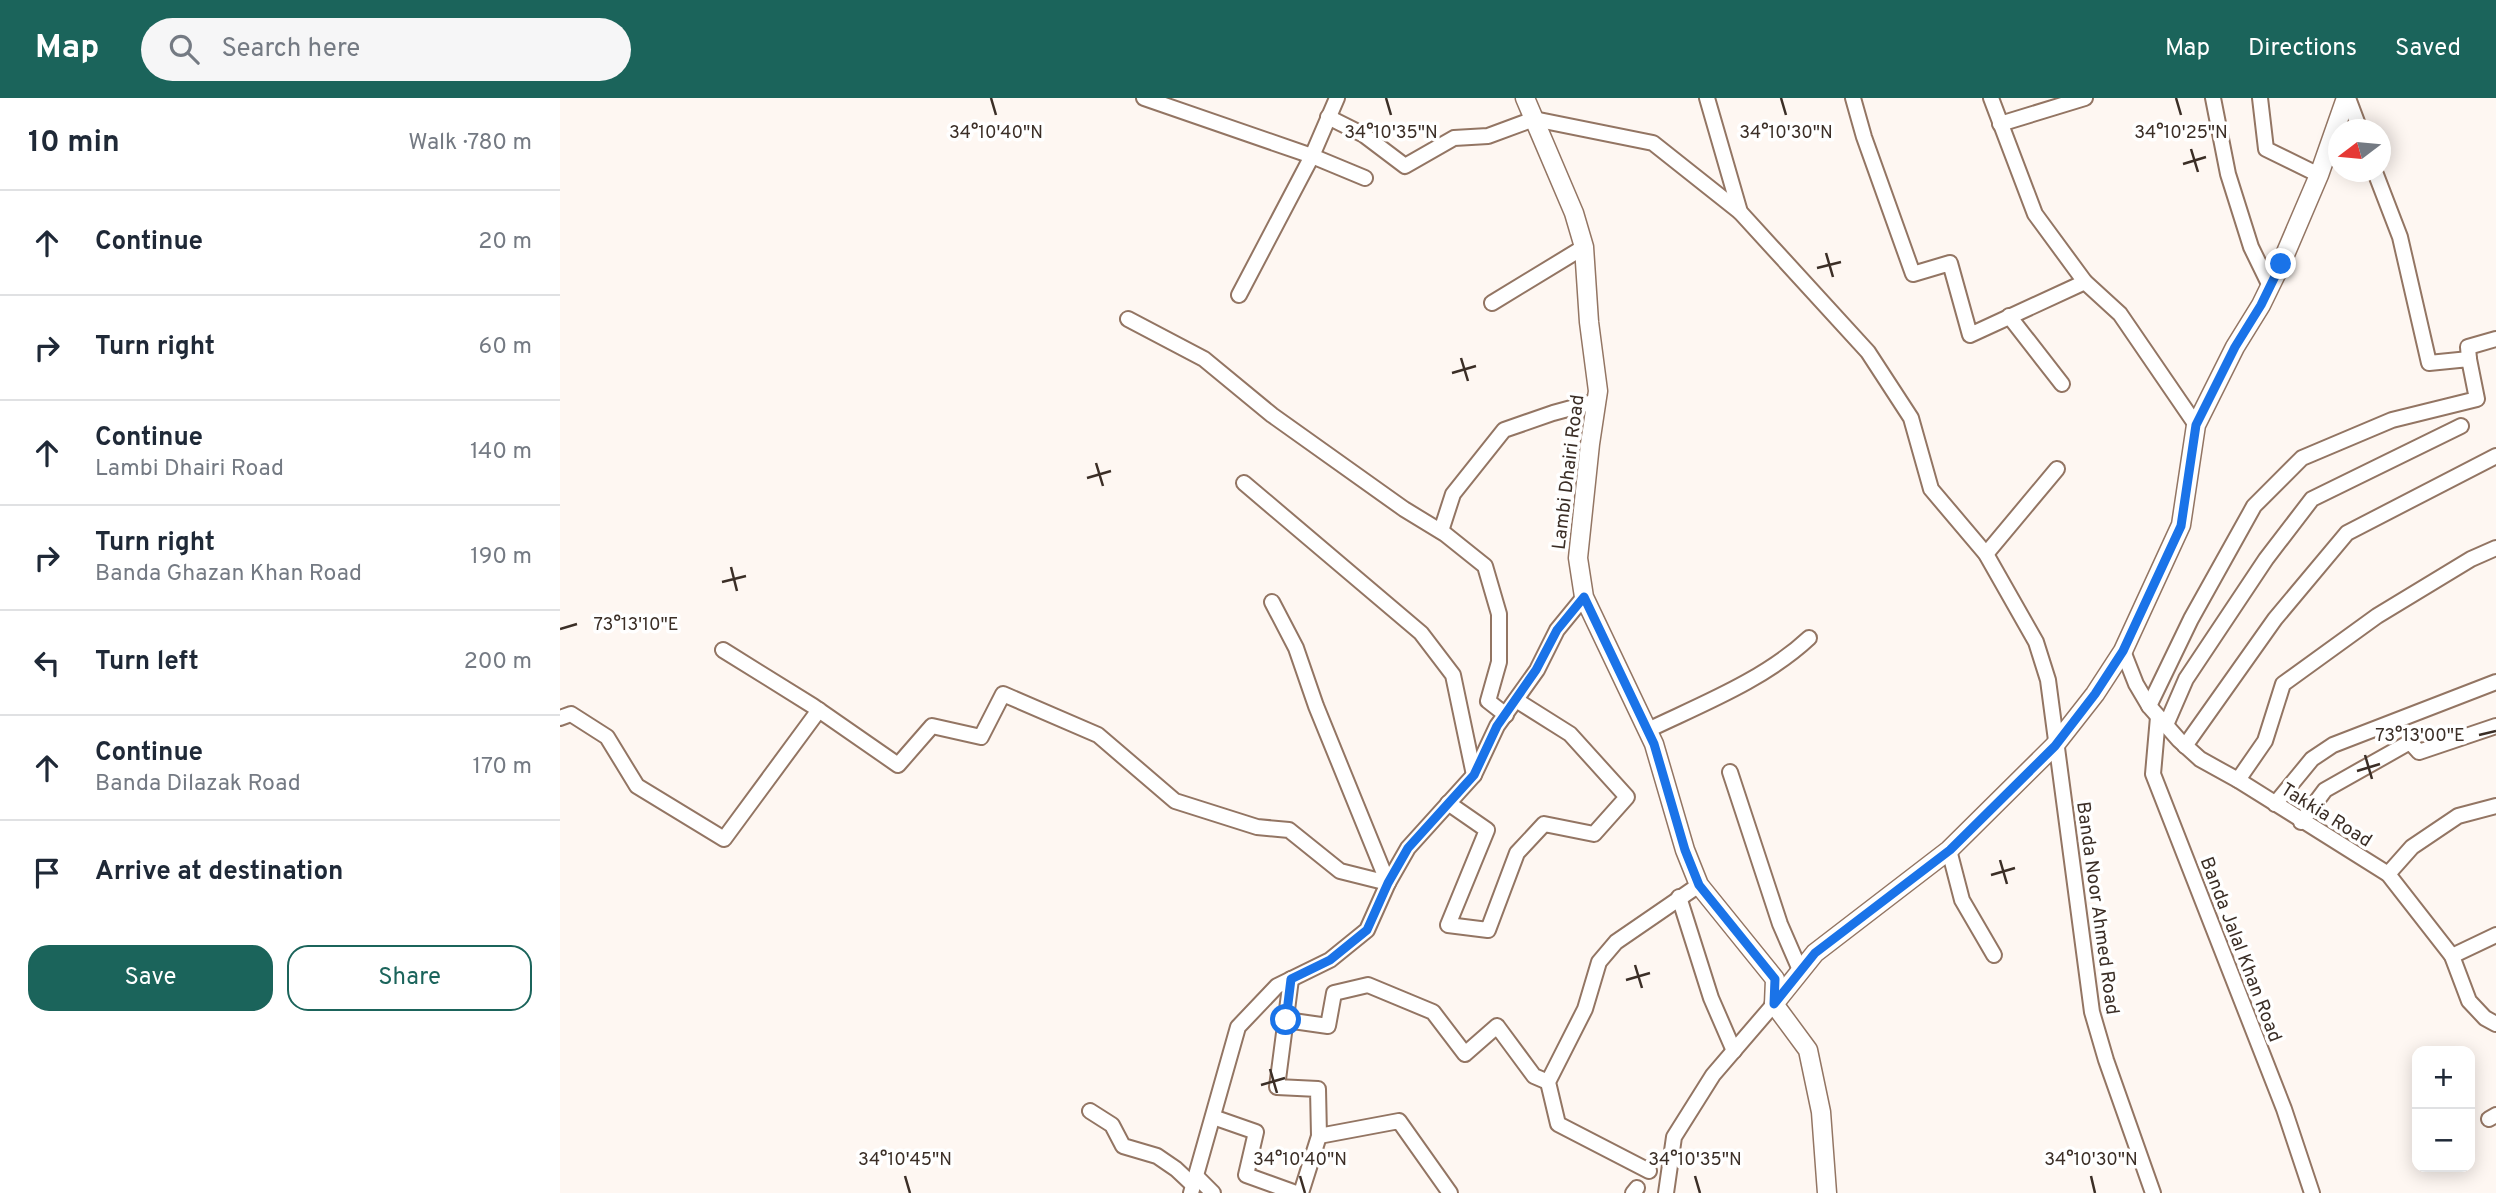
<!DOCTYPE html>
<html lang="en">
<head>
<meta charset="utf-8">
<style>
  :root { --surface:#fff; --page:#f6f6f7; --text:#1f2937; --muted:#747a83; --line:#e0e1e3; --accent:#1b645b }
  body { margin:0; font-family:Overpass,sans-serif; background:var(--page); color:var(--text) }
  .controls { position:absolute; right:21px; bottom:21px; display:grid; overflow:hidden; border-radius:14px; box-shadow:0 4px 18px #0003 }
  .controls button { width:63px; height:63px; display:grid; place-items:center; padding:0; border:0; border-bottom:2px solid var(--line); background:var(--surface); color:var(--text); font:35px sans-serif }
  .compass { position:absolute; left:1768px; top:21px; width:63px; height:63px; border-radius:50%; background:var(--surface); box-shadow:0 4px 18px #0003; rotate:254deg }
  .stop { position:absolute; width:21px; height:21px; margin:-16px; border:5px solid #1a73e8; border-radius:50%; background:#fff }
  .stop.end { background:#1a73e8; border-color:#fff; box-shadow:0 2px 7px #0008 }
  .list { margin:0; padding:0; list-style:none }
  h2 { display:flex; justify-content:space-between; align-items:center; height:91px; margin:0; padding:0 28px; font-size:30px }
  h2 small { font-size:23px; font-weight:400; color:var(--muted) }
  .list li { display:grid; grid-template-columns:46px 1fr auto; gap:21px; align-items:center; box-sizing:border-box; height:105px; padding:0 28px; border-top:2px solid var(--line) }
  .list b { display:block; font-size:26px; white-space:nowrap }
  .list p { margin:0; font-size:23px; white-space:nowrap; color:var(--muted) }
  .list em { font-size:23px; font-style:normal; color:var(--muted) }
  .actions { display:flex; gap:14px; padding:21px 28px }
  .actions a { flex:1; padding:16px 0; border:2px solid var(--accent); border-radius:21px; text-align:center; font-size:24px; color:var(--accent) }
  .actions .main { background:var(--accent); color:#fff }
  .icon { flex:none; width:38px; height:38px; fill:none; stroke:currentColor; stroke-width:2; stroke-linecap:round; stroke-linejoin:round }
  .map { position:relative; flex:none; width:1936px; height:1095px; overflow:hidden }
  header { display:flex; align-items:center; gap:42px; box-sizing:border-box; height:98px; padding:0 35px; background:var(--accent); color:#fff }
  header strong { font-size:33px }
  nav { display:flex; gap:38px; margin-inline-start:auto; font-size:24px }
  .search { width:490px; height:63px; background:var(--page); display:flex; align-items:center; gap:18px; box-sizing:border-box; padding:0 24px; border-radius:38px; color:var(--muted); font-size:26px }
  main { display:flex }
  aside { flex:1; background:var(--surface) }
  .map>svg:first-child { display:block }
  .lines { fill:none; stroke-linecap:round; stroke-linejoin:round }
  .minor-casing { stroke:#937563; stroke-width:18 }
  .tertiary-casing { stroke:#937563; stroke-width:21 }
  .minor { stroke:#fff; stroke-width:14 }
  .tertiary { stroke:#fff; stroke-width:18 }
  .route { stroke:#1a73e8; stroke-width:9 }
  .ticks { fill:none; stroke:#3b2e26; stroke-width:2.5 }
  .labels { text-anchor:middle; stroke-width:7; stroke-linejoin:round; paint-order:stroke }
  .street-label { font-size:19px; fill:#3b2e26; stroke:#fff }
  .ticks-label { font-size:18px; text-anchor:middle; fill:#3b2e26; stroke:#fff; stroke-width:7; stroke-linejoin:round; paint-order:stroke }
</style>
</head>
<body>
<header>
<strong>Map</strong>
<div class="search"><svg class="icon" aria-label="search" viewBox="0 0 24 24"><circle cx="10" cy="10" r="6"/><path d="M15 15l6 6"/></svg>Search here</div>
<nav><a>Map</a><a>Directions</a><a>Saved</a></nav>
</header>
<main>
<aside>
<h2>10 min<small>Walk · 780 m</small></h2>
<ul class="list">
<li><svg class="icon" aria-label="ahead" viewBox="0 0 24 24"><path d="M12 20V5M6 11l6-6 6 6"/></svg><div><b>Continue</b></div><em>20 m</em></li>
<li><svg class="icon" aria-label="right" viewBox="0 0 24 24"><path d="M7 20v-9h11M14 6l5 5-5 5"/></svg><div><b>Turn right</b></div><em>60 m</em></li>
<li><svg class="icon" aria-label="ahead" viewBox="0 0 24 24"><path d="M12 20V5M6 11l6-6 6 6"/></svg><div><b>Continue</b><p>Lambi Dhairi Road</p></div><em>140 m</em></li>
<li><svg class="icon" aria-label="right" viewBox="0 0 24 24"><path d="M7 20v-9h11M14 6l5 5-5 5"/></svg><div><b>Turn right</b><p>Banda Ghazan Khan Road</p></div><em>190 m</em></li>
<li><svg class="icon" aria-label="left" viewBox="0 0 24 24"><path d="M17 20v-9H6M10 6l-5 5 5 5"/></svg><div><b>Turn left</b></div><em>200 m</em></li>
<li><svg class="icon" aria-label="ahead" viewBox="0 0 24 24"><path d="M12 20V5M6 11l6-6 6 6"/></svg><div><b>Continue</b><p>Banda Dilazak Road</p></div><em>170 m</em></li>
<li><svg class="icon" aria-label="arrive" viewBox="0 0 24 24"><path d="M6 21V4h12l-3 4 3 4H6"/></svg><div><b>Arrive at destination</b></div></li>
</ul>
<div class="actions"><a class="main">Save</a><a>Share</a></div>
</aside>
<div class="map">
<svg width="1936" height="1095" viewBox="0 0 1936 1095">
  <rect width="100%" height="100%" fill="#fef7f2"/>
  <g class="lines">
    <defs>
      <g id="minor">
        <polyline points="584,0 752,58 805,80"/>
        <polyline points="1147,0 1180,114 1308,254 1351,320 1371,391 1426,456 1476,544 1488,582 1532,914 1546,962 1593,1095"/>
        <polyline points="1293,0 1304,39 1353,176 1390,165 1410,237 1525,184"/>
        <polyline points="1431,0 1475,116 1525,184 1560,216 1636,327"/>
        <polyline points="1653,0 1668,76 1691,149 1710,188"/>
        <polyline points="1700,0 1706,51 1759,77"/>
        <polyline points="1788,0 1800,32"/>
        <polyline points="768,19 804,37 845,68 894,40 928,38 974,21 1093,45 1180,114"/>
        <polyline points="1440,26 1525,0"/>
        <polyline points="679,197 752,58 777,0"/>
        <polyline points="932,205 1024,149"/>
        <polyline points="1449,218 1502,286"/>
        <polyline points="568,221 644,261 712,317 844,411 885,436 925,468 939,516 939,564 928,603 946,617"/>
        <polyline points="1909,261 1908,249 1936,241"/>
        <polyline points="684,385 861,535 893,577 914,677"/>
        <polyline points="881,433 893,396 944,332 993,315 1037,303"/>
        <polyline points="1426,456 1497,371"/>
        <polyline points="712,504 736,550 756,608 828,785"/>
        <polyline points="163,552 253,608 338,667 372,628 421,639 443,596 538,637 615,703 697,729 729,732 780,773 828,785"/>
        <polyline points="1563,553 1576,586 1589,608 1619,642 1640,661 1678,682 1828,776 1892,858 1909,903 1925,920 1936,926"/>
        <polyline points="1589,608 1631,521 1694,408 1742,360 1832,322 1917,301 1909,261 1869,265 1840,139 1815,74"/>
        <polyline points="1598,619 1593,676 1724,1011 1752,1095"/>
        <polyline points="0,620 11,616 47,639 77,688 164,741 259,612"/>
        <polyline points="1606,627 1626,581 1706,461 1752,401 1901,328"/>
        <path d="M1088,632c54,-26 116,-50 161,-92"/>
        <polyline points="1625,648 1715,521 1787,435 1936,358"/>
        <polyline points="1170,674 1220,826 1240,872"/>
        <polyline points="1678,682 1705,643 1723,586 1817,518 1911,461 1936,450"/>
        <polyline points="888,705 927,732 888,827 928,832 957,755 984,726 1034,736 1067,699 1010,636 956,602"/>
        <polyline points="1715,706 1752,661 1773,647 1936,584"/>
        <polyline points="1741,724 1765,692 1850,644 1859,654 1936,628"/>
        <polyline points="1389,752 1402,802 1434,857"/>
        <polyline points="1828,776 1852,749 1898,718 1936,708"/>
        <polyline points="1119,799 1151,900 1174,953"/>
        <polyline points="1892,858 1936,837"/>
        <polyline points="731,881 717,989 758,991 759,1038"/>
        <polyline points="726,922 768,928 774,895 808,887 873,914 905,956 937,928 974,978 988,984"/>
        <polyline points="530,1013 552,1027 563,1048 597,1058 616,1071 633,1087"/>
        <polyline points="653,1019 696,1034 686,1077 736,1095"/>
        <polyline points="1929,1021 1936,1017"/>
        <polyline points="1089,1073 998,1026 988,984 1025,911 1039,864 1056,844 1139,787"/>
        <polyline points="636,1078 653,1095"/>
        <polyline points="631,1095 678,929 717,888 770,862 807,832 828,785 848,750 914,677 937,628 977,572 997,532 1024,499"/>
        <polyline points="741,1095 759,1038 839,1023 890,1095"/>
        <polyline points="1073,1095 1077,1090"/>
        <polyline points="1106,1095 1114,1039 1153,977 1214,906"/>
      </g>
      <g id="tertiary">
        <polyline points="965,0 1014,115 1024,149 1029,224 1038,293 1030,346 1018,460 1024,499 1094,646 1125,752 1139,787 1215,881 1214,906 1248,952 1261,1014 1267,1095"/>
        <polyline points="1214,906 1255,855 1389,752 1495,647 1535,596 1563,553 1621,427 1636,327 1675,249 1701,207 1721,166 1759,77 1786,0"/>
      </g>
    </defs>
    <use href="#minor" class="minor-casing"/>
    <use href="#tertiary" class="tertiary-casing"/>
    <use href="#minor" class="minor"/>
    <use href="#tertiary" class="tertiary"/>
  </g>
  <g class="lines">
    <polyline class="route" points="726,922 731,881 770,862 807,832 828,785 848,750 914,677 937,628 976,572 997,532 1024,499 1094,646 1125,752 1139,787 1215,881 1214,906 1255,855 1390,752 1495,648 1535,596 1563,553 1621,428 1636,327 1675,249 1701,207 1721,166"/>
  </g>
  <path class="ticks" d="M431,0l5,17M826,0l5,17M1221,0l5,17M1616,0l5,17M1631,51l7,23M1623,66l23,-7M1266,155l7,24M1257,170l24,-6M901,260l7,23M892,275l24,-7M536,365l7,23M527,380l24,-7M171,469l6,24M162,484l24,-6M0,531l17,-5M1919,637l17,-4M1805,657l7,24M1797,673l23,-7M1440,762l7,24M1431,777l24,-7M1075,867l7,23M1066,882l24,-7M710,971l7,24M701,987l24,-7M345,1078l5,17M740,1078l5,17M1135,1078l5,17M1531,1078l4,17"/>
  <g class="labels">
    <g class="street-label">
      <text transform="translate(1007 374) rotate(-83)" y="7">Lambi Dhairi Road</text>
      <text transform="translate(1767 716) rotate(32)" y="7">Takkia Road</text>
      <text transform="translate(1539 810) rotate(82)" y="7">Banda Noor Ahmed Road</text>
      <text transform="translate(1682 851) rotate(69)" y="7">Banda Jalal Khan Road</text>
    </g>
  </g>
  <g class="ticks-label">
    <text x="436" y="40">34°10'40"N</text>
    <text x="831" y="40">34°10'35"N</text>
    <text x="1226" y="40">34°10'30"N</text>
    <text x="1621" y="40">34°10'25"N</text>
    <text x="76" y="532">73°13'10"E</text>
    <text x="1860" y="643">73°13'00"E</text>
    <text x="345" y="1067">34°10'45"N</text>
    <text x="740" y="1067">34°10'40"N</text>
    <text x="1135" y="1067">34°10'35"N</text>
    <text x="1531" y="1067">34°10'30"N</text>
  </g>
</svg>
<div class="controls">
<button>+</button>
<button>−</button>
</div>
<svg class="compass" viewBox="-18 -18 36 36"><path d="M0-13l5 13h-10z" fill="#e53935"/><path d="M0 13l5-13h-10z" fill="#747a83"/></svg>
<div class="stop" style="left:726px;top:922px"></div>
<div class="stop end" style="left:1721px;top:166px"></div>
</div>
</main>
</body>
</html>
